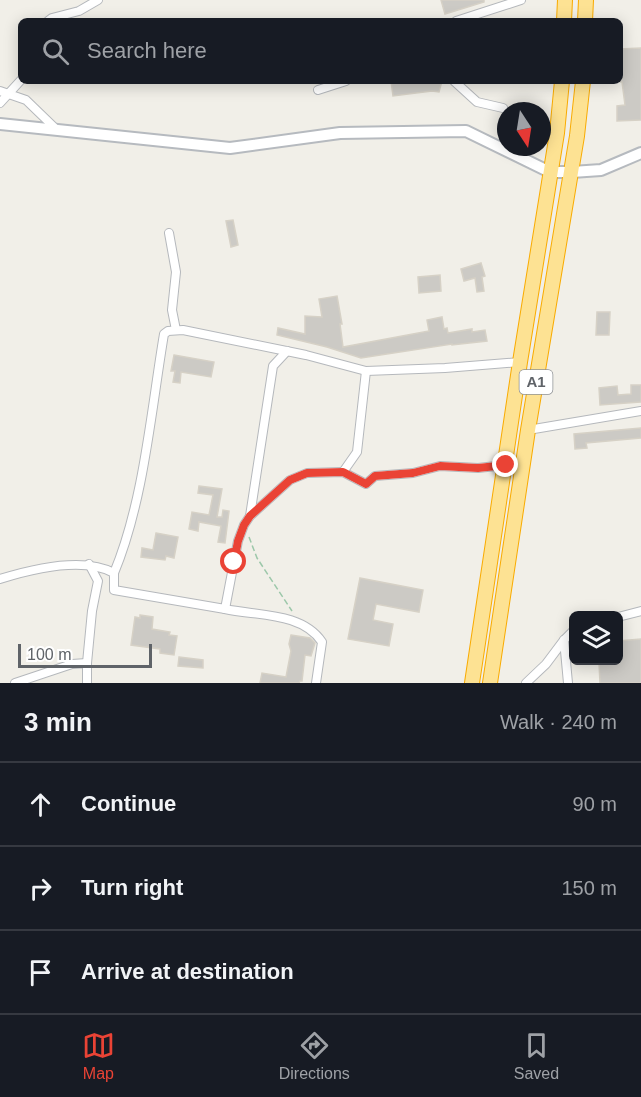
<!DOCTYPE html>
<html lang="en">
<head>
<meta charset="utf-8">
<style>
  :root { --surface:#171b24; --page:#242831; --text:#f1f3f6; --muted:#9ea1a6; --line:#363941; --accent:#ea4335 }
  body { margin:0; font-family:Arial,sans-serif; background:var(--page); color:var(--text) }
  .controls { position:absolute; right:18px; bottom:18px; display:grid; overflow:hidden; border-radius:9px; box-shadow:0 3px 15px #0003 }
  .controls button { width:54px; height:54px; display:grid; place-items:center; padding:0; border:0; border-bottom:2px solid var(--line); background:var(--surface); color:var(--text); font:30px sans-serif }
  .compass { position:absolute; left:497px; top:102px; width:54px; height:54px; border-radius:50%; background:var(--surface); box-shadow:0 3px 15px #0003; rotate:168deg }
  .scale { position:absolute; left:18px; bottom:15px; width:134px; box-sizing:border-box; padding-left:6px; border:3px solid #5f6368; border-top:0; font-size:16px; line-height:21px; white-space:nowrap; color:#5f6368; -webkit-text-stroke:4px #fff; paint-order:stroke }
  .stop { position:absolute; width:18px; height:18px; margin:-14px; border:4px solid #ea4335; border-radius:50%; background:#fff }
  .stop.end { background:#ea4335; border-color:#fff; box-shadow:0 2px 6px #0008 }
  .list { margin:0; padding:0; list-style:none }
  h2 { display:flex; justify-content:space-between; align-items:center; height:78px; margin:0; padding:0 24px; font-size:26px }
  h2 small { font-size:20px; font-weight:400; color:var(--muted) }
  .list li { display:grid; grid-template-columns:39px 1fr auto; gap:18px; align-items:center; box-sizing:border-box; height:84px; padding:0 24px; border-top:2px solid var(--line) }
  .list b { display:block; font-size:22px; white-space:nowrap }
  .list em { font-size:20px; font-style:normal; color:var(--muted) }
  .icon { flex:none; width:33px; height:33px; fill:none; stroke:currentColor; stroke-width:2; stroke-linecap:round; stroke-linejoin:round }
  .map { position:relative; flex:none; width:641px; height:683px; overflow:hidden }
  .search { position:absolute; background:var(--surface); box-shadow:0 3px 15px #0003; left:18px; right:18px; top:18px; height:66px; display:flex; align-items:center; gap:15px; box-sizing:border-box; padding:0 21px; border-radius:9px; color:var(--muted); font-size:22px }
  .sheet { height:330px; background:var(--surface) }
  nav { display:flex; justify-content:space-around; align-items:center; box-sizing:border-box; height:84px; border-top:2px solid var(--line); background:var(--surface); font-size:16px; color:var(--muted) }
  nav a { display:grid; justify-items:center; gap:3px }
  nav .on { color:var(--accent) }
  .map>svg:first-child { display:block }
  .building { fill:#cccac5; stroke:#d6d1c6; stroke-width:1.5 }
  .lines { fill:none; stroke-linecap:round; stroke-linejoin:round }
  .street-casing { stroke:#b5b8bc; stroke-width:10 }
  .secondary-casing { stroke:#b6babf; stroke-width:14 }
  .highway-casing { stroke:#f9ab00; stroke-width:16 }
  .path { stroke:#9cc7a9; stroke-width:1.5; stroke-dasharray:6 3; stroke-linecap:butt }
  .street { stroke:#fff; stroke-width:8 }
  .secondary { stroke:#fff; stroke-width:10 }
  .highway { stroke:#fde293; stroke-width:14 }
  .route { stroke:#ea4335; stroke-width:8 }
  .labels { text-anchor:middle; stroke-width:4.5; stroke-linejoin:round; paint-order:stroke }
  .shield { fill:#fff; stroke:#8f9295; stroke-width:1.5 }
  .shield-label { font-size:15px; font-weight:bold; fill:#5f6368 }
</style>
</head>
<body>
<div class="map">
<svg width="641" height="683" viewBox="0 0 641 683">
  <rect width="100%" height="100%" fill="#f1efe8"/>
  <g class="building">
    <polygon points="441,0 484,0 484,2 445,14"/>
    <polygon points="641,48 641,120 617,121 617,106 625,105 622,82 620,82 620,49"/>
    <polygon points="391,81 442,81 439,92 432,91 393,96"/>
    <polygon points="233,220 238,245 231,247 226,221"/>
    <polygon points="481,263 485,276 482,277 484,291 477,292 475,278 464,281 461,269"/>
    <polygon points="440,275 441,291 419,293 418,277"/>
    <polygon points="337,296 342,324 340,324 343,347 429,331 427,320 442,317 444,329 447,328 448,333 472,329 472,332 485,330 487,341 452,345 452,344 361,358 327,347 277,335 278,328 305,334 305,316 322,317 319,299"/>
    <polygon points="597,312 610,312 609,335 596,335"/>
    <polygon points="174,355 214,362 211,377 181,372 180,383 173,382 175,371 171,371"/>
    <polygon points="631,385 641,385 641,402 600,405 599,388 617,386 618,395 631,394"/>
    <polygon points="641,428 641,438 586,443 587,448 575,449 574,434"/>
    <polygon points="199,486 222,489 217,517 222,517 223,510 229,511 225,543 218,542 221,526 199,522 198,531 189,529 192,512 209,515 213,495 198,493"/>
    <polygon points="156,533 178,537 174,558 166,556 165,560 141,557 142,548 153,550"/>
    <polygon points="360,578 423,590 419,612 376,604 373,620 393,624 389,646 348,639"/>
    <polygon points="140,615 153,617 152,629 170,632 169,635 177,636 174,655 160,653 160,649 131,645 135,617 140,618"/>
    <polygon points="291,635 310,638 315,643 311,656 305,655 302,681 300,681 299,683 260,683 262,673 286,677 291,651 289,644"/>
    <polygon points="641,639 641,683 600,683 599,663 604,660 618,660 618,641"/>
    <polygon points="179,657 203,660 203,668 178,666"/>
  </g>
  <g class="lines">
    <defs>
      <g id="street">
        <polyline points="48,21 52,18 79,11 98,0"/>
        <polyline points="456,21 521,0"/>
        <polyline points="454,81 477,102 503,108"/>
        <polyline points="318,90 346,81"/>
        <polyline points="0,91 26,100 57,130"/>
        <polyline points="0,103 21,80"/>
        <polyline points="169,233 176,272 172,310 176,330"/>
        <polyline points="528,430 641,411"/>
        <polyline points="343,472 357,452 366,371"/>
        <polyline points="250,516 273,366 287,351"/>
        <path d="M114,573c30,-72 37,-162 50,-239l4,-3 15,-1 123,25 60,16 79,-3 75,-6"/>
        <path d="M0,579c32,-10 83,-23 114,-6v17l111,19 13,-68 6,-16 6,-9 40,-36 17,-7 36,-1 23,12 9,-8 38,-3 27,-7 38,2 27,-3"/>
        <path d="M225,609c32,7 77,3 97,33l-6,41"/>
        <polyline points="618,617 641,611"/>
        <polyline points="564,640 568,683"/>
        <polyline points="87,663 92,611 98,581 89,564"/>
        <polyline points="15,683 72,664 87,663 87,683"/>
        <polyline points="526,683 546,664 564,640 574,630"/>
      </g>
      <polyline id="secondary" points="0,124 230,148 340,133 466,131 550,172 572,172 601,170 641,153"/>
      <g id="highway">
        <polyline points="564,21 565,0"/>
        <polyline points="585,21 586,0"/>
        <polyline points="472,683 520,362 557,133 562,81"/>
        <polyline points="490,683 528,430 577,136 583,81"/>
      </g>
    </defs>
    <use href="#street" class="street-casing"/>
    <use href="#secondary" class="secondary-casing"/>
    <use href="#highway" class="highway-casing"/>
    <polyline class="path" points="249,537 257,558 292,611"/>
    <use href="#street" class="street"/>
    <use href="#secondary" class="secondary"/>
    <use href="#highway" class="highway"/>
  </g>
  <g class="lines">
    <polyline class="route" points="234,562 238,541 244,525 250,516 290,480 307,473 343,472 366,484 375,476 413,473 440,466 478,468 506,465"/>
  </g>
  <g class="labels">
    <rect class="shield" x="519.5" y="370" width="33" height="24" rx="4.5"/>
    <g class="shield-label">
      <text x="536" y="387">A1</text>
    </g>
  </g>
</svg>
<div class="controls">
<button><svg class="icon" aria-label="layers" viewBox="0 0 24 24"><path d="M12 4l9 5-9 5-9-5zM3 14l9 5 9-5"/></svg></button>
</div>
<svg class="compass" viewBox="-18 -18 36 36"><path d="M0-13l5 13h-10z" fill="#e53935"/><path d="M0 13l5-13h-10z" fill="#9ea1a6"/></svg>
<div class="scale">100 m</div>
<div class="stop" style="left:234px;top:562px"></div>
<div class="stop end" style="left:506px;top:465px"></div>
<div class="search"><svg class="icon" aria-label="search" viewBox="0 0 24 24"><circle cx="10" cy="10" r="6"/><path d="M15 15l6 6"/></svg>Search here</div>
</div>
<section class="sheet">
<h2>3 min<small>Walk · 240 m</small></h2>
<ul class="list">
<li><svg class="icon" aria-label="ahead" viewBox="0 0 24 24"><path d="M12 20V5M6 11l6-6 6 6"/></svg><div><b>Continue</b></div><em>90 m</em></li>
<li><svg class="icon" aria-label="right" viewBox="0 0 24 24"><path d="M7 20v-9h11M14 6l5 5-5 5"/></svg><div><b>Turn right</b></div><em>150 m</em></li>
<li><svg class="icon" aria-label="arrive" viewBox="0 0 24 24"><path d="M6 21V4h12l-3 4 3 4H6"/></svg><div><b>Arrive at destination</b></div></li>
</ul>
</section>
<nav>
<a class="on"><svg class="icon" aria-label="map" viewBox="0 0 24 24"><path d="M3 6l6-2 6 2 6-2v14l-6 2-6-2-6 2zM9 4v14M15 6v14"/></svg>Map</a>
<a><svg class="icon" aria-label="directions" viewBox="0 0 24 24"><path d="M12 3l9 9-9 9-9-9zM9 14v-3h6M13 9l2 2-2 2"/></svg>Directions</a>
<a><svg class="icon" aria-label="saved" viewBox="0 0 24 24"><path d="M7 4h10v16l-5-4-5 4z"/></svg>Saved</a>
</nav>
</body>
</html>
